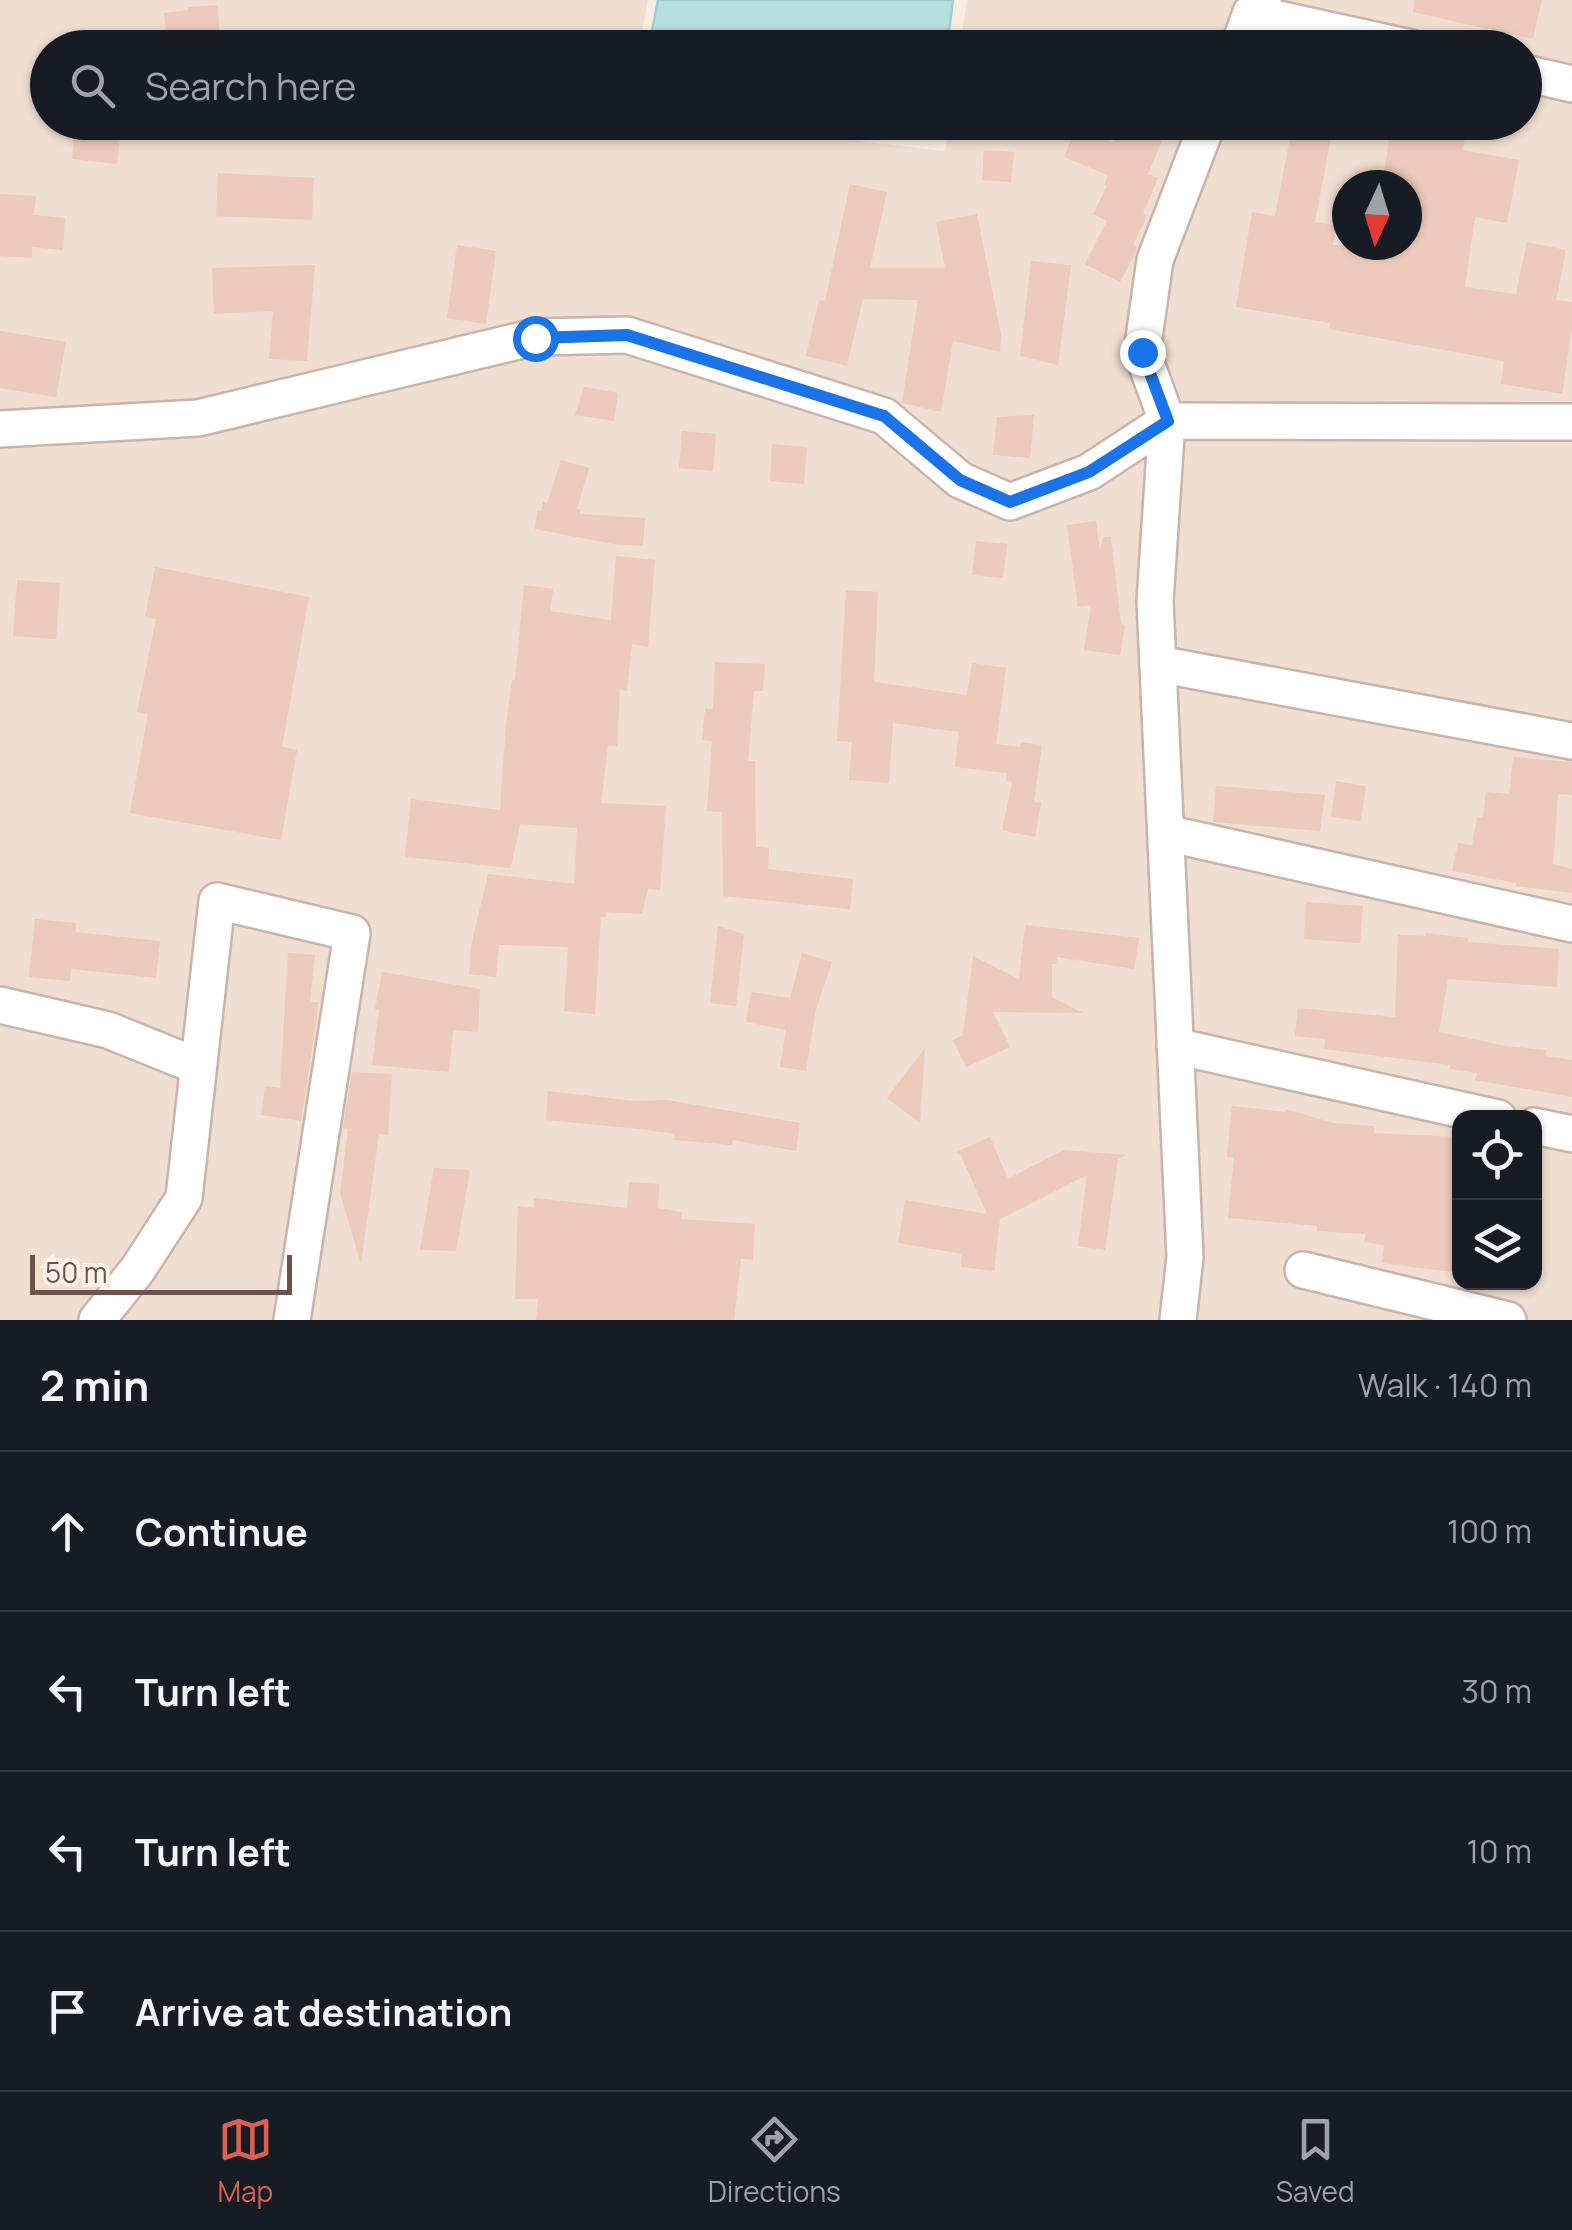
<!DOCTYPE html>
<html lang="en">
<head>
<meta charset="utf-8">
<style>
  :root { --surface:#171b24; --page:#20242c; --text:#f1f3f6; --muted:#9ea1a6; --line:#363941; --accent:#d76152 }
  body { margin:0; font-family:Manrope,sans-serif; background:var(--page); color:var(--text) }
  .controls { position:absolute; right:30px; bottom:30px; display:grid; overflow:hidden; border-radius:20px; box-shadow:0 2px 8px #0004 }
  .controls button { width:90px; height:90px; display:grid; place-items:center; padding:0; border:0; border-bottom:2px solid var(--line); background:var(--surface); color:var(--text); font:50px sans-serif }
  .compass { position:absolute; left:1332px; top:170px; width:90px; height:90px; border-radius:50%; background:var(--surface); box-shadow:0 2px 8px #0004; rotate:184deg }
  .scale { position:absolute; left:30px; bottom:25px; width:262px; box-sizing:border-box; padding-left:10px; border:5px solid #6d534b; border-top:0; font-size:28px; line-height:35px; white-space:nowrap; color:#6d534b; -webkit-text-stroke:8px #fdf2e7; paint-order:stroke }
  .stop { position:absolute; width:30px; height:30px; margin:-22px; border:8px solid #1a73e8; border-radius:50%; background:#fff }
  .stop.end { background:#1a73e8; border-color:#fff; box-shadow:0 2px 10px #0008 }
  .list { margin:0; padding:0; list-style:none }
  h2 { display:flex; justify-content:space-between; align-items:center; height:130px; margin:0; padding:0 40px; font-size:42px }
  h2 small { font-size:32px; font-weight:400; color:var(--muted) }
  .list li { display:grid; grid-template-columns:65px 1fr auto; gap:30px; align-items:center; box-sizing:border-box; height:160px; padding:0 40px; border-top:2px solid var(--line) }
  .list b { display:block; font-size:38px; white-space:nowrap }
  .list em { font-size:32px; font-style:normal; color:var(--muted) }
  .icon { flex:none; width:55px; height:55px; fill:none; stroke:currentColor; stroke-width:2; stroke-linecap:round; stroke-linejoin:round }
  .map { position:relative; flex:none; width:1572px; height:1320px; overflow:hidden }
  .search { position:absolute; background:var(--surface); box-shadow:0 2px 8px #0004; left:30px; right:30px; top:30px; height:110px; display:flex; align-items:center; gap:25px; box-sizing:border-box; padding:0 35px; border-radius:55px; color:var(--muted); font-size:38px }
  .sheet { height:770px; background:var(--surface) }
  nav { display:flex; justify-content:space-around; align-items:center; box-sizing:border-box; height:140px; border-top:2px solid var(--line); background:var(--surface); font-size:28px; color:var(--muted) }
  nav a { display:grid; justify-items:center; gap:5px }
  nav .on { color:var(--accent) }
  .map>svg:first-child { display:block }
  .residential { fill:#f0ded0; fill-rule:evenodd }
  .water { fill:#b8dfe0; stroke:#a0ced1; stroke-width:2.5 }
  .building { fill:#eccabc }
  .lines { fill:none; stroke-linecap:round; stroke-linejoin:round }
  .street-casing { stroke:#c8b4aa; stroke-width:40 }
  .street { stroke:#fff; stroke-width:35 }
  .route { stroke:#1a73e8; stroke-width:12 }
</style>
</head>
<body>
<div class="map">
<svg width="1572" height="1320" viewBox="0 0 1572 1320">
  <rect width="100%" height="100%" fill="#f9ede1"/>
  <path class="residential" d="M0,0h648l-9,47 -591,1v74h644l253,29 4,-28 575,-1v-74l-564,-1 7,-47h605v1320h-1572zM1347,185h60v60h-60zM1460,1118h74v164h-74z"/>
  <polygon class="water" points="658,0 953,0 947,47 649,47"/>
  <g class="building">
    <polygon points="1414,0 1542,0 1533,39 1413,12"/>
    <polygon points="218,5 220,48 168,48 164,13 188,10 188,7"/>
    <polygon points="75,122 122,122 117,164 72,159"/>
    <polygon points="1121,122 1170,122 1148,174 1158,178 1143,214 1147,216 1133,245 1137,247 1135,254 1120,282 1085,264 1107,221 1093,214 1107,186 1104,185 1108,175 1064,157 1076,127 1113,142"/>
    <polygon points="1293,122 1334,122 1315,222 1336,226 1333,245 1407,245 1407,185 1382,185 1392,122 1468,122 1463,150 1519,160 1507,223 1475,217 1465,287 1516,294 1527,242 1566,250 1556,300 1572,302 1572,328 1562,394 1501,384 1504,361 1329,329 1330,323 1236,307 1252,212 1275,216"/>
    <polygon points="984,150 1014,152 1011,182 982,180"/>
    <polygon points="218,173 314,178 312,220 216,216"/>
    <polygon points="850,184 887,192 870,268 945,268 936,222 977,214 1001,335 1000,352 953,341 941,412 902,403 918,300 863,299 847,366 806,356 819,300 825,301"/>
    <polygon points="0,194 36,196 34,215 65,218 63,250 32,247 32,258 0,256"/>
    <polygon points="457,245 496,251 486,324 447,318"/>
    <polygon points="1031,261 1071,265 1058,365 1020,356"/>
    <polygon points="315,265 307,361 269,359 273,311 214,314 212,268"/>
    <polygon points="0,331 66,342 56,397 0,388"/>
    <polygon points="584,387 618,393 614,421 575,415"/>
    <polygon points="1034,415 1030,458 993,455 997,417"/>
    <polygon points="682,431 716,434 713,471 679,468"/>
    <polygon points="772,444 807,447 804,484 770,481"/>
    <polygon points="561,460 589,468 577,509 580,509 580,514 645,518 643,546 613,544 535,529 537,511 541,511 543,502 547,503"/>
    <polygon points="1096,521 1100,551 1103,537 1111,537 1121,624 1125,625 1120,655 1084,650 1091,605 1078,607 1067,525"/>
    <polygon points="976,541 1007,544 1003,578 972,575"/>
    <polygon points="616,556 655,560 648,647 632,644 627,691 620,690 617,746 608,746 601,803 666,806 660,890 648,889 642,914 606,912 606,917 601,917 595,1014 564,1011 568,947 499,945 496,977 469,974 471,946 488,874 574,884 577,828 520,824 511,868 405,857 411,799 500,810 506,725 512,680 515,680 524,585 553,589 550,611 611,620"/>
    <polygon points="155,567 309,597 282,747 297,750 281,840 130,813 148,714 137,712 156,619 145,617"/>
    <polygon points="17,580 60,583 56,639 13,636"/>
    <polygon points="846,590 878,592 874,682 967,695 972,663 1006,668 996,744 1020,747 1021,742 1042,745 1034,802 1041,803 1035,837 1002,830 1012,782 1006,781 1007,773 955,767 959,732 893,723 889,783 849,780 852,742 837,741"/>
    <polygon points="715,662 765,664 763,691 754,691 748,761 755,761 756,847 769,848 768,869 853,879 850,909 723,896 722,812 707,811 712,741 702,740 705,708 713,709"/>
    <polygon points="1513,757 1572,762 1572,795 1558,794 1553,864 1572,869 1572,893 1516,886 1516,883 1452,871 1458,843 1472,845 1477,817 1483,818 1486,792 1509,794"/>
    <polygon points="1336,781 1366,786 1361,821 1331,817"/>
    <polygon points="1216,786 1325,795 1320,831 1213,822"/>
    <polygon points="1306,902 1363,906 1360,943 1304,939"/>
    <polygon points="35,919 76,923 75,932 160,941 156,978 71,969 70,981 29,977"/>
    <polygon points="1025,925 1139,938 1134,969 1057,957 1056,964 1052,964 1052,997 1083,1013 993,1012 1010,1047 966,1067 953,1040 963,1035 973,956 1019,979"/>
    <polygon points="718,926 744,934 736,1006 710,1003"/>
    <polygon points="1425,933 1468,938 1468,942 1559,949 1557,987 1448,979 1439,1032 1506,1046 1546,1050 1546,1056 1572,1060 1572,1097 1475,1080 1477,1073 1450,1069 1450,1065 1324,1049 1325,1039 1295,1036 1298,1008 1395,1017 1398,935 1425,936"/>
    <polygon points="288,953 315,955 310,1002 318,1002 317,1017 301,1121 261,1115 265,1086 280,1088"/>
    <polygon points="802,953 832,962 816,1009 806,1071 780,1067 786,1030 746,1022 751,992 790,998"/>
    <polygon points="382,972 480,989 478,1032 453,1030 449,1072 372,1065 379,1010 375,1009"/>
    <polygon points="925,1048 920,1123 887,1098"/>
    <polygon points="352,1072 392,1074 388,1135 379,1134 361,1264 340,1193 348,1129 343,1128"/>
    <polygon points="548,1091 633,1101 667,1100 800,1123 796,1151 733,1140 732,1145 674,1140 675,1134 640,1129 546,1120"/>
    <polygon points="1232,1106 1285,1112 1286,1109 1333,1123 1374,1126 1374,1133 1460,1137 1460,1273 1382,1263 1384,1245 1364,1242 1366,1234 1317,1231 1317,1226 1228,1218 1234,1158 1227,1157"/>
    <polygon points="990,1137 1008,1179 1064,1150 1127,1155 1118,1159 1105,1250 1078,1246 1087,1175 1000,1219 994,1271 961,1267 962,1254 898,1243 905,1200 987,1214 961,1156 956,1152"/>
    <polygon points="434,1168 470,1170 456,1251 420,1250"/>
    <polygon points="629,1182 659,1184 658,1208 682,1212 681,1219 755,1224 753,1260 741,1259 734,1320 536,1320 538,1299 515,1299 518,1206 534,1208 534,1198 627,1208"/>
  </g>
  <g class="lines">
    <defs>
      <g id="street">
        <polyline points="1251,13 1411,48"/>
        <polyline points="1238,48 1251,13 1263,0"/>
        <polyline points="1524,73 1572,84"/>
        <polyline points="0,429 198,418 535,337 627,335 884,416 960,480 1010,502 1089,472 1167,421 1572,422"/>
        <polyline points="1158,664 1572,741"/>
        <polyline points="1166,833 1572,924"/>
        <polyline points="0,1005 108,1030 197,1066"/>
        <polyline points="1175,1046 1498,1118"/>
        <polyline points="1534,1126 1572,1134"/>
        <polyline points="1303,1270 1508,1320"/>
        <polyline points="97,1320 138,1269 184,1198 217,901 352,933 292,1320"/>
        <polyline points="1178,1320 1185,1257 1155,601 1167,421 1142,352 1155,260 1208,122"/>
      </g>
    </defs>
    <use href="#street" class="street-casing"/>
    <use href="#street" class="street"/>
  </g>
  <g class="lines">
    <polyline class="route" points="535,338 627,335 884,416 960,480 1010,502 1089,472 1168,421 1142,352"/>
  </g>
</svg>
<div class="controls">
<button><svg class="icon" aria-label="locate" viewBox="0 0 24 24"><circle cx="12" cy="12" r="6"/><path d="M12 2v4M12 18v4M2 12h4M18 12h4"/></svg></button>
<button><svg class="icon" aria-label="layers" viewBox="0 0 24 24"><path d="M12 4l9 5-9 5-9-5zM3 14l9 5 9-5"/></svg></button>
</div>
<svg class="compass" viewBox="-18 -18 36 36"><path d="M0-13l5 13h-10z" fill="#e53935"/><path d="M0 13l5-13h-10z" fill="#9ea1a6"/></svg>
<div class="scale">50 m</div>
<div class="stop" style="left:535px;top:338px"></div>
<div class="stop end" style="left:1142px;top:352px"></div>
<div class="search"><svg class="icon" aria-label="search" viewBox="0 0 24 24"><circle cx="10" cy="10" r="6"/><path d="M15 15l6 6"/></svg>Search here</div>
</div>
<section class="sheet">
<h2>2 min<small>Walk · 140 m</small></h2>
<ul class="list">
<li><svg class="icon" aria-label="ahead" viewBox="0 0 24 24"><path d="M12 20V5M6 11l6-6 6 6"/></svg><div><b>Continue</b></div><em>100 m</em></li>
<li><svg class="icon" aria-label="left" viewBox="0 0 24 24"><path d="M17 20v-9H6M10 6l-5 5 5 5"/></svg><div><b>Turn left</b></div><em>30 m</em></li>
<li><svg class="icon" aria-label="left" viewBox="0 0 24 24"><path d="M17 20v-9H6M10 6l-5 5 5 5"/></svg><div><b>Turn left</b></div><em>10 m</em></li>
<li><svg class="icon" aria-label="arrive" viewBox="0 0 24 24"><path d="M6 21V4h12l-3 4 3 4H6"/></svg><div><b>Arrive at destination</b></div></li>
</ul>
</section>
<nav>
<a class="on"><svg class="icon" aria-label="map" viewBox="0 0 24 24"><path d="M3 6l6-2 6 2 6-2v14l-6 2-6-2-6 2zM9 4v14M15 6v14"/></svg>Map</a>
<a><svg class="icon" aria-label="directions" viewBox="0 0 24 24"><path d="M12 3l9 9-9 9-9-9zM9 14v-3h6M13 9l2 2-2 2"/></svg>Directions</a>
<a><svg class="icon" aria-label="saved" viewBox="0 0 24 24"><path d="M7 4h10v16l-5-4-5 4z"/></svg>Saved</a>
</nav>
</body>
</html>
